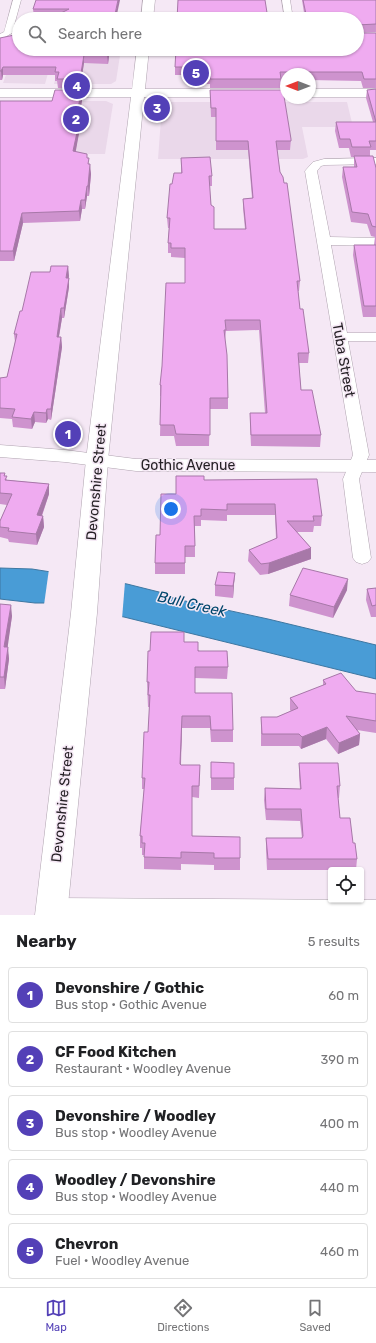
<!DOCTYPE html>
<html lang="en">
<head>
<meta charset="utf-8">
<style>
  :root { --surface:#fff; --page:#f2f2f2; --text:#202124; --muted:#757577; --line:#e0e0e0; --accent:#5340b7 }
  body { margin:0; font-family:Rubik,sans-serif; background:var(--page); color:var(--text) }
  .controls { position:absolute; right:12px; bottom:12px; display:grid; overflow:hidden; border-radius:4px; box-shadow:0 1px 3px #0004 }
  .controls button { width:36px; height:36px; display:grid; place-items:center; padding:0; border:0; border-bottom:1px solid var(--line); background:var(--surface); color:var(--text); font:20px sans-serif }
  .compass { position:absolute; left:280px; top:68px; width:36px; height:36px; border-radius:50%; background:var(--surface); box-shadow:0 1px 3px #0004; rotate:270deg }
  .you { position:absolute; left:171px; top:509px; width:14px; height:14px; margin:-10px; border:3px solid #fff; border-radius:50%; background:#1a73e8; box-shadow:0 0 0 6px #1a73e833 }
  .badge { display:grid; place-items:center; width:26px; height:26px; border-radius:50%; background:var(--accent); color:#fff; font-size:13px; font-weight:700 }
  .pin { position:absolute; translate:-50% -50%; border:2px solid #fff; box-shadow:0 1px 4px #0006 }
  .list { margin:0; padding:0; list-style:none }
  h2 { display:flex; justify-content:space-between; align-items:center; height:52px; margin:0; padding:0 16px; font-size:17px }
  h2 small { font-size:13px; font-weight:400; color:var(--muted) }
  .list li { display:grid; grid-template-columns:26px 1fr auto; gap:12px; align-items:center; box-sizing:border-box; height:56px; margin:0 8px 8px; padding:0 8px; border:1px solid var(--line); border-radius:4px }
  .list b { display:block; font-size:15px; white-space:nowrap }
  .list p { margin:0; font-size:13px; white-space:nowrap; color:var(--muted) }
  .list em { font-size:13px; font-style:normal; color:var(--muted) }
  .icon { flex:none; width:22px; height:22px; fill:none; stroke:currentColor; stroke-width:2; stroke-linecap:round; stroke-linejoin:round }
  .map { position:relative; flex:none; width:376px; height:915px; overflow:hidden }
  .search { position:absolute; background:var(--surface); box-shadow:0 1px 3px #0004; left:12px; right:12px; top:12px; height:44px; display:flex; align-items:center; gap:10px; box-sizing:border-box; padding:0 14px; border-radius:22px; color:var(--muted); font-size:15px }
  .sheet { height:372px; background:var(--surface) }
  nav { display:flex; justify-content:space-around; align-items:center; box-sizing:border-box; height:56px; border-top:1px solid var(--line); background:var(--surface); font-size:11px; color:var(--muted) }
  nav a { display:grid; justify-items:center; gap:2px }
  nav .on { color:var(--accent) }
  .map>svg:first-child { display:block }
  .built { fill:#ead8ea }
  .water { fill:#499cd6; stroke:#3e77a1 }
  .pier { fill:#f5e8f5 }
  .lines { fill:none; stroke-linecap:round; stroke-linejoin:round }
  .minor-casing { stroke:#afa3af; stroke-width:1 }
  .tertiary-casing { stroke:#afa3af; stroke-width:1 }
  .primary-casing { stroke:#afa3af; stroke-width:1 }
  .minor { fill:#fff; fill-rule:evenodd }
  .tertiary { fill:#fff; fill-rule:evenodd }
  .primary { fill:#fff; fill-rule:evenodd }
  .wall { fill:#ce93ce }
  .shaded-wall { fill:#a778a8 }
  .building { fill:#efabf0; stroke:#a778a8 }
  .labels { text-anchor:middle; stroke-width:3; stroke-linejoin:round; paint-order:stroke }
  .street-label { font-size:14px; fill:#262126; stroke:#f5e8f5 }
  .water-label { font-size:15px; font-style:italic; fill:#00466c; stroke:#f5e8f5 }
</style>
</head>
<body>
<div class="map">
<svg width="376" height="915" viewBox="0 0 376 915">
  <rect width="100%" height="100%" fill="#f5e8f5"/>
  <g class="built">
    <polygon points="66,49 121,49 116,81 111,84 54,84 59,64"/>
    <polygon points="10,64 50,66 45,84 3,83"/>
    <polygon points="0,101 106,101 113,104 105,154 0,154"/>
    <polygon points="166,102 347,102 353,127 302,127 308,157 303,159 158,159 162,105"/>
  </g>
  <polygon class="water" points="0,568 32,569 127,584 159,592 176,599 268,619 376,645 376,679 124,617 45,603 35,603 0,599"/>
  <polygon class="pier" points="49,569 125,582 122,619 44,605"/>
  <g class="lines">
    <defs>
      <g id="minor">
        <polygon points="13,0 21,0 12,33 0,40 0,34 4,32"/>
        <polygon points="282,0 290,0 293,19 285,19"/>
        <polygon points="376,158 376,164 325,165 321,166 317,171 330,237 376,238 376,246 331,245 347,333 376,333 376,341 348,341 369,455 359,479 371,558 368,562 362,564 356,562 353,558 343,479 353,455 305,171 313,162 324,159"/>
        <polygon points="51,898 376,900 376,915 43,915 39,908 43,901"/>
      </g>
      <polygon id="tertiary" points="0,445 65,450 136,459 376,460 376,472 136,471 65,462 0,457"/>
      <g id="primary">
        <polygon points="143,0 155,0 153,19 141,19"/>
        <polygon points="137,49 149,49 145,89 286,89 286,97 144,97 108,460 97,613 67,915 35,915 71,613 86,460 131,97 0,97 0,89 132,89"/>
        <rect x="310" y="89" width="66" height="8"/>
      </g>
    </defs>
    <use href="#minor" class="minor-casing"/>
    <use href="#tertiary" class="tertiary-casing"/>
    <use href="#primary" class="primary-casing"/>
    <use href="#minor" class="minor"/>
    <use href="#tertiary" class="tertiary"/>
    <use href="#primary" class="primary"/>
  </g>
  <g class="wall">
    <polygon points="120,0 53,17 34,17 33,9"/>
    <polygon points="302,0 376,0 376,32 357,33 376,33 376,88 363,88 361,81 310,80 310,74 286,74 286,80 281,80 281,88 210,88 210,84 189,84 189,75 175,75 175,67 357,49 357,19 305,19"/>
    <polygon points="0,38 110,49 108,64 84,63 80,88 58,88 57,81 55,81 55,75 3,75 2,80 0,80"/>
    <polygon points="376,89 376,150 370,150 370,156 376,168 376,317 363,317 353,255 354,245 374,245 375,237 371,236 367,224 351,222 342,177 343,167 354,167 354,157 351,157 349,148 339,148 335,131 336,122 373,122 366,98 367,90"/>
    <polygon points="77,90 78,92 81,92 82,101 80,109 82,117 75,152 87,158 91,174 89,196 87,196 85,209 82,209 80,221 23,223 14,261 0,261 0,101 52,101"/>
    <polygon points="210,90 291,139 290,150 277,150 280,172 300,281 299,291 298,291 300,309 309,353 308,363 299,363 301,390 321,435 320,447 251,446 250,424 250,413 265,413 259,330 226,331 225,340 228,398 228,409 210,409 209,446 176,446 174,436 160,436 161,396 160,396 160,385 185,283 185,258 171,257 171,253 168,253 168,243 169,228 168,228 167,218 172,184 181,173 181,158 212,176 212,186 209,186 214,229 245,229 243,208 243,199 252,198 248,150 216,150 216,117 211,117"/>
    <polygon points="68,266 69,287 64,318 62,318 59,337 61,337 62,347 51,420 48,419 46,423 35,422 32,429 13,427 12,419 0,418 0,378 7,377 15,342 14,334 22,311 50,272"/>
    <polygon points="0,473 5,476 7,480 49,484 49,494 42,516 43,516 44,527 37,545 9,542 8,539 0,537 0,521 7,505 0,504"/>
    <polygon points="204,480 322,516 321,526 314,526 313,532 297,532 311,548 311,559 268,574 260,575 248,561 249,550 276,539 275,515 227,515 227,521 201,520 201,526 195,526 195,557 185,557 185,574 155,574 155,563 160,535 176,494"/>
    <polygon points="235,573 234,584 233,598 215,596 215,585"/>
    <polygon points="376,588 376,617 371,617 366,600 367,589"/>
    <polygon points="347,590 333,618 289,606 290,595"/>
    <polygon points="0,604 12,616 7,647 9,659 5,689 0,689"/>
    <polygon points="184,642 228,667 227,679 195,678 195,693 233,730 233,742 211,742 210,728 182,728 181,765 200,765 199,798 192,797 192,836 240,858 240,870 214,870 214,865 181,864 181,870 144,869 144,855 142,855 142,848 140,848 140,836 144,789 142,789 142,778 148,732 150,707 148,707 147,682 150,651"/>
    <polygon points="323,680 356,691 376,694 376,733 357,730 360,734 359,745 338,754 326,739 301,749 299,746 261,746 261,717 277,717 291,711 290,710 290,698 323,686"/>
    <polygon points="211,762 234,778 234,790 211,790"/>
    <polygon points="299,763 340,786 339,798 338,798 340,818 353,843 357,859 356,870 267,870 266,850 266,838 302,838 300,821 266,820 264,800 265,788 300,789 299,775"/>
  </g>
  <g class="shaded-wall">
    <polygon points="118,0 120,0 116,19 114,19"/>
    <polygon points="109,49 110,49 108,64 107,55"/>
    <polygon points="84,55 84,63 80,88 80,79"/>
    <polygon points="3,67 3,75 2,80 1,71"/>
    <polygon points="81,92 82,101 79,117 78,109"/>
    <polygon points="82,109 82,117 74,161 73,151"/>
    <polygon points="90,164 91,174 89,196 88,186"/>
    <polygon points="87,186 87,196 85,209 85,200"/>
    <polygon points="81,200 82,209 80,221 79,211"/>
    <polygon points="22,213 23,223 14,261 13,251"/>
    <polygon points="68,266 69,276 67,287 66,278"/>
    <polygon points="69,278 69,287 64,318 64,308"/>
    <polygon points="61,308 62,318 57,347 57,337"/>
    <polygon points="61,337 62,347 51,420 51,409"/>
    <polygon points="47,409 48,419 46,423 46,413"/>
    <polygon points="34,412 35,422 32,429 31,419"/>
    <polygon points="49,484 49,494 38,526 37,515"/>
    <polygon points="43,516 44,527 37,545 36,534"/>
    <polygon points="311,548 311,559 268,574 269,563"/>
    <polygon points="235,573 234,584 233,598 233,586"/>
    <polygon points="348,579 347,590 333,618 334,607"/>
    <polygon points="11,605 12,616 6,659 4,647"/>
    <polygon points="8,647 9,659 5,689 4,677"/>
    <polygon points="182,716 182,728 180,776 180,764"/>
    <polygon points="327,727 326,739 301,749 302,737"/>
    <polygon points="360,734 359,745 338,754 339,743"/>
  </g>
  <g class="building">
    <polygon points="36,0 118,0 114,19 49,19 69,9 33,9"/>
    <polygon points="178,0 265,0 268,19 177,19"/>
    <polygon points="303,0 376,0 376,24 357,25 357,19 307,19"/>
    <polygon points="357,33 376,33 376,79 364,79 362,72 280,72 281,79 210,79 210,76 189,76 189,67 175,67 176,49 357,49"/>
    <polygon points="19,34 19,49 109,49 107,55 84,55 80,79 57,79 59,72 55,72 56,67 3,67 1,71 0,71 0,38"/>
    <polygon points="376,89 376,141 369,141 371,147 352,147 350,139 340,139 336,122 376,122 367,90"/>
    <polygon points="55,90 77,90 77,92 81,92 78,109 82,109 73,151 87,154 87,158 89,158 88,164 90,164 88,186 87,186 85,200 81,200 79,211 22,213 13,251 0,251 0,101 52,101"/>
    <polygon points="210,90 283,90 291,139 291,141 276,141 280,172 283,177 284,183 287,183 300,281 297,281 300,309 303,309 309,353 298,353 301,390 312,390 321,435 251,435 250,413 267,413 260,320 225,320 226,330 224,330 227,355 228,398 210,398 210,435 176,434 174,425 160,425 161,385 160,385 162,366 166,283 185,283 185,248 171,248 171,243 168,243 170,218 167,218 170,184 172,184 174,173 182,173 181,158 210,157 212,176 209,176 211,205 214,207 214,229 246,229 243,199 253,198 248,141 216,141 216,108 211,108"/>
    <polygon points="354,156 373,156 376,168 376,227 372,226 368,214 352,212 343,167 357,167"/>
    <polygon points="354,245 376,245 376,306 364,306"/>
    <polygon points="51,266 68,266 66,278 69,278 64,308 61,308 57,337 61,337 51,409 47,409 46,413 34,412 31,419 12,417 15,409 0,408 0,378 7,377 17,334 14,334 20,311 22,311 31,272 50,272"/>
    <polygon points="0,473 5,473 4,476 7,476 5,480 49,484 37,515 43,516 36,534 8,531 9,528 0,527 0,521 12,494 0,493"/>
    <polygon points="176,476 204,476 204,480 317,479 322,516 313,516 314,521 287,521 311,548 269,563 261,564 249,550 277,538 275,504 227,504 227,510 201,509 201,516 194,516 195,546 185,546 185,563 155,563 156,535 160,535 161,494 176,494"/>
    <polygon points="303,568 348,579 334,607 290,595"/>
    <polygon points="218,572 235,573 233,586 215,585"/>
    <polygon points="376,588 376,605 372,606 367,589"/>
    <polygon points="0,604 11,605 4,647 8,647 4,677 0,677"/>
    <polygon points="151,632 184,632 184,642 198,642 198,651 227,651 228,667 195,667 195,693 232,693 233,730 211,730 210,716 182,716 180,764 181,765 200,765 199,786 192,786 192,836 240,837 240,858 214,858 214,853 181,852 181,858 144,857 145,843 142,843 142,836 140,836 145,778 142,778 144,732 148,732 150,695 148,695 149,682 147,682 148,651 150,651"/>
    <polygon points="341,673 356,691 376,694 376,721 346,716 360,734 339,743 327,727 302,737 299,734 262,734 261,717 277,717 298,708 290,698 326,684 323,680"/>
    <polygon points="211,762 234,763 234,778 211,778"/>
    <polygon points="299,763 338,763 340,786 337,786 340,818 350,818 353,843 355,843 357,859 268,859 266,838 302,838 303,836 301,809 266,809 265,788 301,789"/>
  </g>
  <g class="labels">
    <g class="street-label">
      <text transform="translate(344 360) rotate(80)" y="5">Tuba Street</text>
      <text x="188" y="470">Gothic Avenue</text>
      <text transform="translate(96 482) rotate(-85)" y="5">Devonshire Street</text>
      <text transform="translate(62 804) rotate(-84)" y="5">Devonshire Street</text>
    </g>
    <g class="water-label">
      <text transform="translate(192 604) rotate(13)" y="5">Bull Creek</text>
    </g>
  </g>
</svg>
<div class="controls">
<button><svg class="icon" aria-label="locate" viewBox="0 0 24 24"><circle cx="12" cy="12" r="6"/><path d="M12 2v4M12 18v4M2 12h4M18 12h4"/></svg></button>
</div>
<svg class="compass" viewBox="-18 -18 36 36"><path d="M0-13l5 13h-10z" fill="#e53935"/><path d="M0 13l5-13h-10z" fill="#757577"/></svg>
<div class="you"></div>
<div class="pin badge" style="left:68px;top:434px">1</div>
<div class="pin badge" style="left:76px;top:119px">2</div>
<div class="pin badge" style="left:157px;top:108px">3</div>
<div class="pin badge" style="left:77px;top:86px">4</div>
<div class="pin badge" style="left:196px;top:73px">5</div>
<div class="search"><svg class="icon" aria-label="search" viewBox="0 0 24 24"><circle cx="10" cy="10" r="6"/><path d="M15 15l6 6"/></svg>Search here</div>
</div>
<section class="sheet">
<h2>Nearby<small>5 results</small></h2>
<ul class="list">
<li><span class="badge">1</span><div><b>Devonshire / Gothic</b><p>Bus stop · Gothic Avenue</p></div><em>60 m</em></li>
<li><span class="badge">2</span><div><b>CF Food Kitchen</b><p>Restaurant · Woodley Avenue</p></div><em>390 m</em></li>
<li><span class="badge">3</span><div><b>Devonshire / Woodley</b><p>Bus stop · Woodley Avenue</p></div><em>400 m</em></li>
<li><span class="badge">4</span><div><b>Woodley / Devonshire</b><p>Bus stop · Woodley Avenue</p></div><em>440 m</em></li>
<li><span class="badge">5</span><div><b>Chevron</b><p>Fuel · Woodley Avenue</p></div><em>460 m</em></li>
</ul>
</section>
<nav>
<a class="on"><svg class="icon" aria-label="map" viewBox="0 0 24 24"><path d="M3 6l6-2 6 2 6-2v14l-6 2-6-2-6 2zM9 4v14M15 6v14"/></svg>Map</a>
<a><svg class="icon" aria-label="directions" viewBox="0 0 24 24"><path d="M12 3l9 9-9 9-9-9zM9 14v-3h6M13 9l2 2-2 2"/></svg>Directions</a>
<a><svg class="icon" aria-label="saved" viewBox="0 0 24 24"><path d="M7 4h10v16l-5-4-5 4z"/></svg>Saved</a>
</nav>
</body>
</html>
